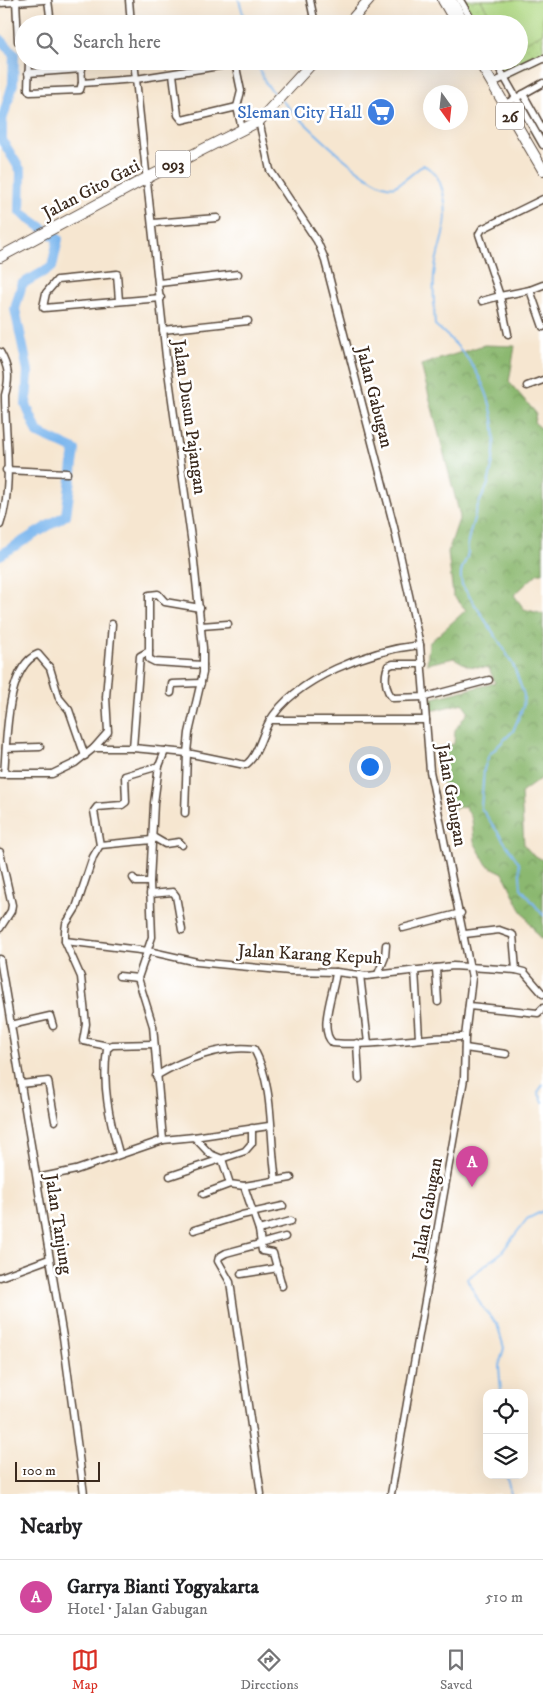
<!DOCTYPE html>
<html lang="en">
<head>
<meta charset="utf-8">
<style>
  :root { --surface:#fff; --page:#f2f2f2; --text:#202124; --muted:#757577; --line:#e0e0e0; --accent:#d93025 }
  body { margin:0; font-family:"IM FELL DW Pica",serif; background:var(--page); color:var(--text) }
  .controls { position:absolute; right:15px; bottom:15px; display:grid; overflow:hidden; border-radius:10px; box-shadow:0 5px 20px #0002 }
  .controls button { width:45px; height:45px; display:grid; place-items:center; padding:0; border:0; border-bottom:1px solid var(--line); background:var(--surface); color:var(--text); font:25px sans-serif }
  .compass { position:absolute; left:423px; top:85px; width:45px; height:45px; border-radius:50%; background:var(--surface); box-shadow:0 5px 20px #0002; rotate:165deg }
  .scale { position:absolute; left:15px; bottom:12px; width:85px; box-sizing:border-box; padding-left:5px; border:2px solid #3b2a1e; border-top:0; font-size:14px; line-height:18px; white-space:nowrap; color:#3b2a1e; -webkit-text-stroke:4px #fff; paint-order:stroke }
  .you { position:absolute; left:369px; top:766px; width:18px; height:18px; margin:-12px; border:4px solid #fff; border-radius:50%; background:#1a73e8; box-shadow:0 0 0 8px #1a73e833 }
  .badge { display:grid; place-items:center; width:32px; height:32px; border-radius:50%; background:var(--accent); color:#fff; font-size:16px; font-weight:700 }
  .pin { position:absolute; translate:-50% -41px; filter:drop-shadow(0 1px 2px #0008) }
  .pin::after { content:''; position:absolute; top:26px; width:18px; height:15px; background:inherit; clip-path:polygon(0 0,100% 0,50% 100%) }
  .list { margin:0; padding:0; list-style:none }
  h2 { display:flex; justify-content:space-between; align-items:center; height:65px; margin:0; padding:0 20px; font-size:21px }
  h2 small { font-size:16px; font-weight:400; color:var(--muted) }
  .list li { display:grid; grid-template-columns:32px 1fr auto; gap:15px; align-items:center; box-sizing:border-box; height:75px; padding:0 20px; border-top:1px solid var(--line) }
  .list b { display:block; font-size:19px; white-space:nowrap }
  .list p { margin:0; font-size:16px; white-space:nowrap; color:var(--muted) }
  .list em { font-size:16px; font-style:normal; color:var(--muted) }
  .icon { flex:none; width:28px; height:28px; fill:none; stroke:currentColor; stroke-width:2; stroke-linecap:round; stroke-linejoin:round }
  .map { position:relative; flex:none; width:543px; height:1494px; overflow:hidden }
  .search { position:absolute; background:var(--surface); box-shadow:0 5px 20px #0002; left:15px; right:15px; top:15px; height:55px; display:flex; align-items:center; gap:12px; box-sizing:border-box; padding:0 18px; border-radius:28px; color:var(--muted); font-size:19px }
  .sheet { height:140px; background:var(--surface) }
  nav { display:flex; justify-content:space-around; align-items:center; box-sizing:border-box; height:70px; border-top:1px solid var(--line); background:var(--surface); font-size:14px; color:var(--muted) }
  nav a { display:grid; justify-items:center; gap:2px }
  nav .on { color:var(--accent) }
  .map>svg:first-child { display:block }
  .forest { fill:url(#forest-crowns); stroke:#637147 }
  .park { fill:url(#park-dots); stroke:#758150 }
  .pitch { fill:#afd882; stroke:#758150 }
  .lines { fill:none; stroke-linecap:round; stroke-linejoin:round }
  .stream { stroke:#7db7ee; stroke-width:2 }
  .river { stroke:#7db7ee; stroke-width:10 }
  .minor-casing { stroke:#574639; stroke-width:9 }
  .primary-casing { stroke:#574639; stroke-width:12 }
  .trunk-casing { stroke:#574639; stroke-width:12 }
  .minor { stroke:#fff; stroke-width:6 }
  .primary { stroke:#fff; stroke-width:10 }
  .trunk { stroke:#fff; stroke-width:10 }
  .labels { text-anchor:middle; stroke-width:5; stroke-linejoin:round; paint-order:stroke }
  .shield { fill:#fff; stroke:#766a62; stroke-width:1 }
  .shield-label { font-size:16px; font-weight:bold; fill:#3b2a1e }
  .shop-label { font-size:18px; fill:#366cbe; stroke:#fff; text-anchor:end }
  .street-label { font-size:18px; fill:#3b2a1e; stroke:#fff }
</style>
</head>
<body>
<div class="map">
<svg width="543" height="1494" viewBox="0 0 543 1494">
  <defs>
    <pattern id="forest-crowns" width="20" height="18" patternUnits="userSpaceOnUse" patternTransform="scale(1.25)"><rect width="20" height="18" fill="#8bb870"/><path d="M2 6a3 3 0 1 1 6 0M12 15a3 3 0 1 1 6 0" fill="none" stroke="#73965b"/></pattern>
    <pattern id="park-dots" width="8" height="8" patternUnits="userSpaceOnUse" patternTransform="scale(1.25)"><rect width="8" height="8" fill="#afd882"/><path d="M2 2h.1M6 6h.1" fill="none" stroke="#97ba70" stroke-width="1.8" stroke-linecap="round"/></pattern>
  </defs>
  <rect width="100%" height="100%" fill="#fff"/>
  <filter id="ink" filterUnits="userSpaceOnUse"><feTurbulence type="fractalNoise" baseFrequency=".02" numOctaves="2"/><feDisplacementMap in="SourceGraphic" scale="10" xChannelSelector="R" yChannelSelector="G"/><feConvolveMatrix kernelMatrix="1 2 1 2 8 2 1 2 1" color-interpolation-filters="sRGB"/></filter>
  <filter id="wash" filterUnits="userSpaceOnUse"><feTurbulence type="fractalNoise" baseFrequency=".0096" numOctaves="4" result="noise"/><feDisplacementMap in="SourceGraphic" scale="20" xChannelSelector="R" yChannelSelector="G"/><feGaussianBlur stdDeviation="1.12" result="paint"/><feColorMatrix in="noise" values="0 0 0 0 0 0 0 0 0 0 0 0 0 0 0 0 0 1.4 0 .05"/><feComposite in="paint" operator="in"/></filter>
  <g filter="url(#wash)">
    <rect width="100%" height="100%" fill="#f6e6d0"/>
    <polygon class="forest" points="484,345 515,346 509,382 536,413 534,422 543,430 543,573 538,573 514,595 524,609 543,614 543,777 521,793 524,845 532,854 543,860 543,938 540,939 520,908 503,873 487,865 474,842 472,819 465,806 448,810 436,748 454,744 455,730 468,712 463,703 431,711 429,699 495,683 489,668 468,666 454,658 427,664 429,643 466,610 453,595 448,552 460,516 421,365"/>
    <polygon class="park" points="460,0 543,0 543,58 504,78 495,61 519,61 519,24 474,24"/>
    <polygon class="pitch" points="481,0 543,0 543,33 519,46 519,24 495,24"/>
    <g class="lines">
      <g class="stream">
        <polyline points="239,0 246,24"/>
        <polyline points="256,61 266,84 277,96"/>
        <path d="M282,101c17,16 91,93 113,85 9,-4 20,-15 28,-21 13,6 16,14 20,27 9,34 -6,52 -9,83 -1,17 0,34 1,50 51,42 71,95 53,159 -3,8 -8,16 -11,24 -3,11 -7,23 -9,33 -1,4 0,8 0,11 -2,15 -10,13 -6,33l42,64 10,18 10,28 -1,12 -10,24 -24,24 -5,14 -3,39 38,55 2,25 22,27"/>
        <polyline points="543,1085 538,1092 543,1102"/>
        <polyline points="501,1393 499,1366 504,1348 497,1324 482,1307 467,1279 501,1253 527,1219 543,1211"/>
        <polyline points="506,1475 511,1494"/>
      </g>
      <polyline class="river" points="0,39 14,54 13,84 2,120 2,140 21,171 20,212 58,239 52,267 22,284 15,309 28,371 26,405 38,433 75,450 66,515 0,555"/>
    </g>
  </g>
  <g filter="url(#ink)">
    <g class="lines">
      <defs>
        <g id="minor">
          <polyline points="16,0 18,41 24,41"/>
          <polyline points="48,0 51,24"/>
          <polyline points="129,0 131,24"/>
          <polyline points="310,0 315,24"/>
          <polyline points="460,0 474,24"/>
          <polyline points="0,3 44,0"/>
          <polyline points="29,61 28,89 30,92 80,90 82,83 136,79 232,64 236,67 241,91 237,107 242,129"/>
          <polyline points="81,61 82,83"/>
          <polyline points="495,61 543,145"/>
          <polyline points="28,73 82,69"/>
          <polyline points="173,74 178,115 182,120 237,107"/>
          <polyline points="497,81 543,59"/>
          <polyline points="523,94 543,130"/>
          <polyline points="509,102 543,83"/>
          <polyline points="259,121 270,170 317,241 324,257 394,527 420,645 430,771 472,978 465,1037 464,1079 391,1494"/>
          <polyline points="153,223 217,218"/>
          <polyline points="159,283 238,274"/>
          <polyline points="543,285 530,290 543,327"/>
          <polyline points="530,290 500,296 479,234 482,229 543,199"/>
          <polyline points="119,301 117,274 57,280 46,293 43,307 44,308 161,298"/>
          <polyline points="482,301 500,296 508,334"/>
          <polyline points="163,330 248,321"/>
          <path d="M0,352c9,16 10,26 5,43 0,42 9,90 -5,130"/>
          <polyline points="527,386 543,380"/>
          <polyline points="6,470 67,473"/>
          <polyline points="201,626 228,624"/>
          <polyline points="149,651 149,595 158,594 165,602 200,608"/>
          <path d="M423,664h-30l-5,2c-4,10 -3,25 5,32l32,-1 64,-17"/>
          <polyline points="171,693 172,684 201,683"/>
          <polyline points="270,720 426,720"/>
          <polyline points="6,748 40,747"/>
          <polyline points="94,748 108,732 106,697 112,624"/>
          <polyline points="133,748 140,656 149,651 149,659 155,662 203,665"/>
          <polyline points="165,751 159,766 154,803 150,882 152,937 138,978 153,1026 163,1140 194,1137 210,1154 222,1159 230,1184 244,1186 259,1230 262,1251 273,1253 282,1286"/>
          <polyline points="0,774 52,774 75,763 94,748 133,748 187,753 189,733 203,673 203,648 193,552 166,357 134,61"/>
          <path d="M4,774c3,-31 1,-107 34,-120l12,14 9,30 10,12 16,46"/>
          <path d="M185,813l2,-60 58,12c12,-7 17,-31 24,-43 27,-45 102,-72 151,-77"/>
          <polyline points="153,837 165,844 179,842 182,845"/>
          <polyline points="100,845 152,840"/>
          <polyline points="0,852 12,905 11,911 0,928"/>
          <polyline points="133,878 136,882 150,882"/>
          <polyline points="150,894 173,892 176,896 182,930"/>
          <polyline points="403,928 461,913"/>
          <polyline points="465,934 499,930 513,935 516,970"/>
          <polyline points="65,941 148,951 197,962 290,971 336,972 367,976 453,966 516,970 524,972 543,994"/>
          <polyline points="0,959 63,1337 84,1494"/>
          <polyline points="436,968 438,1002"/>
          <polyline points="415,970 419,1038"/>
          <path d="M336,972c-1,17 -19,58 -3,71 44,4 88,-7 132,-6"/>
          <polyline points="378,974 385,957 386,945"/>
          <polyline points="360,975 368,1043"/>
          <polyline points="119,976 138,978"/>
          <polyline points="469,1006 538,1013 543,1008"/>
          <polyline points="11,1025 50,1016 53,1026"/>
          <polyline points="357,1043 359,1079"/>
          <polyline points="108,1046 83,1041 86,1024 81,977 65,941 65,931 66,924 76,908 93,857 100,845 94,811 97,807 122,805 126,802 125,776 159,766"/>
          <polyline points="465,1048 506,1054"/>
          <path d="M156,1076c28,-17 65,-31 98,-27 21,39 15,88 22,131"/>
          <polyline points="21,1084 48,1081 55,1121"/>
          <polyline points="194,1137 269,1126"/>
          <path d="M119,1153c-10,-35 -17,-67 -12,-104l5,-4 41,-1"/>
          <polyline points="170,1176 245,1151 252,1143 252,1128"/>
          <polyline points="37,1178 76,1170 163,1140"/>
          <polyline points="244,1186 291,1178"/>
          <polyline points="203,1194 230,1184"/>
          <polyline points="194,1230 242,1215 283,1206"/>
          <polyline points="259,1230 291,1221"/>
          <polyline points="241,1274 278,1268"/>
          <polyline points="0,1277 49,1259"/>
          <polyline points="261,1494 230,1282 218,1261 219,1257 226,1253 285,1237"/>
        </g>
        <g id="primary">
          <polyline points="348,24 369,0"/>
          <polyline points="0,257 141,181 259,121 314,61"/>
        </g>
        <g id="trunk">
          <polyline points="443,0 457,24"/>
          <polyline points="451,0 464,24"/>
          <polyline points="479,61 543,170"/>
        </g>
      </defs>
      <use href="#minor" class="minor-casing"/>
      <use href="#primary" class="primary-casing"/>
      <use href="#trunk" class="trunk-casing"/>
      <use href="#minor" class="minor"/>
      <use href="#primary" class="primary"/>
      <use href="#trunk" class="trunk"/>
    </g>
  </g>
  <defs>
    <symbol id="supermarket-disc" viewBox="-11 -11 22 22"><circle r="9.5" fill="#3f7fe0" stroke="#fff"/><path d="M-6-5.5h2.5l.6 2H6L4.5 2H-2.5L-4.4-4H-6ZM-1.5 3.2a1.3 1.3 0 1 0 .1 0ZM3 3.2a1.3 1.3 0 1 0 .1 0Z" fill="#fff"/></symbol>
  </defs>
  <g fill-rule="evenodd">
    <use href="#supermarket-disc" x="365" y="96" width="32" height="32"/>
  </g>
  <g class="labels">
    <g class="shield">
      <rect x="496" y="102.5" width="28" height="27" rx="4"/>
      <rect x="155.5" y="150.5" width="35" height="27" rx="4"/>
    </g>
    <g class="shield-label">
      <text x="510" y="122">26</text>
      <text x="173" y="170">093</text>
    </g>
    <g class="shop-label">
      <text x="362" y="118">Sleman City Hall</text>
    </g>
    <g class="street-label">
      <text transform="translate(91 189) rotate(-28)" y="6">Jalan Gito Gati</text>
      <text transform="translate(375 397) rotate(76)" y="6">Jalan Gabugan</text>
      <text transform="translate(190 417) rotate(82)" y="6">Jalan Dusun Pajangan</text>
      <text transform="translate(452 795) rotate(80)" y="6">Jalan Gabugan</text>
      <text transform="translate(310 954) rotate(3)" y="6">Jalan Karang Kepuh</text>
      <text transform="translate(427 1209) rotate(-80)" y="6">Jalan Gabugan</text>
      <text transform="translate(59 1224) rotate(81)" y="6">Jalan Tanjung</text>
    </g>
  </g>
</svg>
<div class="controls">
<button><svg class="icon" aria-label="locate" viewBox="0 0 24 24"><circle cx="12" cy="12" r="6"/><path d="M12 2v4M12 18v4M2 12h4M18 12h4"/></svg></button>
<button><svg class="icon" aria-label="layers" viewBox="0 0 24 24"><path d="M12 4l9 5-9 5-9-5zM3 14l9 5 9-5"/></svg></button>
</div>
<svg class="compass" viewBox="-18 -18 36 36"><path d="M0-13l5 13h-10z" fill="#e53935"/><path d="M0 13l5-13h-10z" fill="#757577"/></svg>
<div class="scale">100 m</div>
<div class="you"></div>
<div class="pin badge" style="left:472px;top:1187px;background:#d1479c">A</div>
<div class="search"><svg class="icon" aria-label="search" viewBox="0 0 24 24"><circle cx="10" cy="10" r="6"/><path d="M15 15l6 6"/></svg>Search here</div>
</div>
<section class="sheet">
<h2>Nearby<small></small></h2>
<ul class="list">
<li><span class="badge" style="background:#d1479c">A</span><div><b>Garrya Bianti Yogyakarta</b><p>Hotel · Jalan Gabugan</p></div><em>510 m</em></li>
</ul>
</section>
<nav>
<a class="on"><svg class="icon" aria-label="map" viewBox="0 0 24 24"><path d="M3 6l6-2 6 2 6-2v14l-6 2-6-2-6 2zM9 4v14M15 6v14"/></svg>Map</a>
<a><svg class="icon" aria-label="directions" viewBox="0 0 24 24"><path d="M12 3l9 9-9 9-9-9zM9 14v-3h6M13 9l2 2-2 2"/></svg>Directions</a>
<a><svg class="icon" aria-label="saved" viewBox="0 0 24 24"><path d="M7 4h10v16l-5-4-5 4z"/></svg>Saved</a>
</nav>
</body>
</html>
